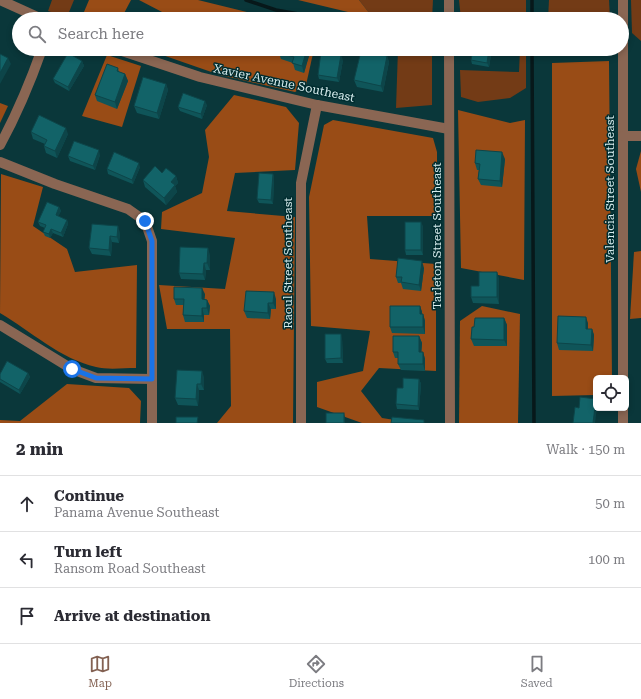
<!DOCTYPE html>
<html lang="en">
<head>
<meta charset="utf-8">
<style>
  :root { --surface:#fff; --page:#f7f7f7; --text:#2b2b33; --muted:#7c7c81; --line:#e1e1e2; --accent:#836152 }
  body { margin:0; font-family:"Roboto Serif",serif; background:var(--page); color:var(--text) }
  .controls { position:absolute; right:12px; bottom:12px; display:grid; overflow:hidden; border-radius:6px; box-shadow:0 2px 6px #0003 }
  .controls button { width:36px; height:36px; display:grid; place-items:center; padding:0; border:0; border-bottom:1px solid var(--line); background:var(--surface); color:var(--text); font:20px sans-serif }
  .stop { position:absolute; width:12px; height:12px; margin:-9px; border:3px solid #1a73e8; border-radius:50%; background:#fff }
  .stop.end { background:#1a73e8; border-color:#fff; box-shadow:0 1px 4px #0008 }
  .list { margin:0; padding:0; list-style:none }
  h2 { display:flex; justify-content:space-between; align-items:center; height:52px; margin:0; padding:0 16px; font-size:17px }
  h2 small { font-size:13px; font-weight:400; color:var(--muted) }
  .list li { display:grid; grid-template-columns:26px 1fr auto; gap:12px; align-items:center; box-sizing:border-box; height:56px; padding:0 16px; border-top:1px solid var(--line) }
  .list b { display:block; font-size:15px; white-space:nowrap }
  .list p { margin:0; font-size:13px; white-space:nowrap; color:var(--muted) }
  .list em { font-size:13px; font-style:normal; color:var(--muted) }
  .icon { flex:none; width:22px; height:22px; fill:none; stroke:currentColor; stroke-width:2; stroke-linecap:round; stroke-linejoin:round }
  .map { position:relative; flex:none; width:641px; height:423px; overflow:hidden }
  .search { position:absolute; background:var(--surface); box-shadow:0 2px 6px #0003; left:12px; right:12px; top:12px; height:44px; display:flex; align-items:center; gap:10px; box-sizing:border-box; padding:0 14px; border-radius:22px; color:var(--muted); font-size:15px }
  .sheet { height:220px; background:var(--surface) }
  nav { display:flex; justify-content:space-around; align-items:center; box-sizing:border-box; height:56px; border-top:1px solid var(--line); background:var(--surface); font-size:11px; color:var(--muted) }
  nav a { display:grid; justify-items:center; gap:2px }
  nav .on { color:var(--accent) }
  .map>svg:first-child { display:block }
  .green { fill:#733b16 }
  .forest { fill:#994c16 }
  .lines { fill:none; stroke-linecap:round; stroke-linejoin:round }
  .stream { stroke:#07181a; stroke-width:3.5 }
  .street { stroke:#8a6653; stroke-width:10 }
  .wall { fill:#0f5559 }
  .shaded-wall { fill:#0d4549 }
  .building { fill:#126368; stroke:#0d4549 }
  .route { stroke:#1a73e8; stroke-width:5 }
  .labels { text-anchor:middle; stroke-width:3; stroke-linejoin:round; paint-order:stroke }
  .street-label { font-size:12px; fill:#d7edee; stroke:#002d30 }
</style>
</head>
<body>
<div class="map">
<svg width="641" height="423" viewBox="0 0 641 423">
  <rect width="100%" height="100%" fill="#0a373a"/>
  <g class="green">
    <polygon points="52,0 74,0 67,17 48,11"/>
    <polygon points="359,0 433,0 432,19 373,18"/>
    <polygon points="459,0 526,0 526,19 461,19"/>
    <polygon points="549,0 609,0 610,19 548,19"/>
    <polygon points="631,0 641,0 641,41 632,33"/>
    <polygon points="398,49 432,49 432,105 396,108"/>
    <polygon points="520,49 526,49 526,88 510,98 478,102 461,97 460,70 519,72"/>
  </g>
  <g class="forest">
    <polygon points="89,0 131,0 121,19 81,19"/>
    <polygon points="139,0 198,0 275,19 162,19 164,13"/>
    <polygon points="298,0 359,0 373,18"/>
    <polygon points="148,49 314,49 306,85 295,92 220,75 148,50"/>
    <polygon points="107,55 141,66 122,127 82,116"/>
    <polygon points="609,61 612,378 596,378 596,395 552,396 552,63"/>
    <polygon points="234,95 286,107 299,123 295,170 235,173 227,211 295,217 293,423 217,423 231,406 230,329 167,329 159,285 225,289 235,238 161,229 162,212 202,193 209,157 205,130"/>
    <polygon points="0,103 8,106 0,123"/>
    <polygon points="458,110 510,123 525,120 524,280 461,268"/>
    <polygon points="333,120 433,138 437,152 437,216 367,216 370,259 436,264 436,371 379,368 361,391 382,418 414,423 362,423 317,407 317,382 363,371 370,331 311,326 309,197 324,125"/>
    <polygon points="641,151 641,192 636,169"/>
    <path d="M1,174l42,13 -10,39 34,23 8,23 62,-7 -1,103c-12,0 -29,2 -40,-1 -36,-8 -65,-36 -96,-54z"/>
    <polygon points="641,251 641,318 630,319 634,252"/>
    <polygon points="482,306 520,314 518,423 459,423 460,321"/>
    <polygon points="67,384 129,388 141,401 140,423 0,423 0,420 20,421"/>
  </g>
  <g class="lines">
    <g class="stream">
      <polyline points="246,0 276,10 327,19"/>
      <polyline points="532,0 532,19"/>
      <polyline points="532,49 534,423"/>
    </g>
    <g class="street">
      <polyline points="0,0 42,19"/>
      <polyline points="449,0 449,19"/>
      <polyline points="623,0 623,378"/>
      <polyline points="116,49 200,77 317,105 449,129"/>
      <polyline points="449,49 450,423"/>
      <polyline points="623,136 641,136"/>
      <path d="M0,145c17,-31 30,-62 42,-96"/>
      <polyline points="0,162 55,184 128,209 145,221 152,241 152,423"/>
      <polyline points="0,325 72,369 96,378 152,379"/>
      <polyline points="623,408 623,423"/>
      <polyline points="301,423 301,183 317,105"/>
    </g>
  </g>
  <g class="wall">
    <polygon points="280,49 311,49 304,73 295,70 293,63 281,59 279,53"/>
    <polygon points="492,49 489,67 472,64 471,60"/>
    <polygon points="387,56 389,62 383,92 357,87 354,80"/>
    <polygon points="343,60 339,82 319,79 318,75"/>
    <polygon points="82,61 84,66 69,91 55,83 53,79"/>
    <polygon points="118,68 119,72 125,74 128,81 117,109 97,101 95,95"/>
    <polygon points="166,84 168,90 159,119 137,113 134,106"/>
    <polygon points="207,105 202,119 180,111 178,107"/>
    <polygon points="31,132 68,134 57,158 46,153 44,146 45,144 33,139"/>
    <polygon points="100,155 95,170 70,161 68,156"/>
    <polygon points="505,159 502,187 481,185 478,179 479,170 477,170 475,163"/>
    <polygon points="140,167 133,184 108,174 107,169"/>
    <polygon points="162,173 176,176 178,183 175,186 177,192 166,205 145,187 143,180"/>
    <polygon points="273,174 274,178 273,204 259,203 257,199"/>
    <polygon points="59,207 61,211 58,216 67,220 68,224 63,237 53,233 50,238 45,236 43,232 45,228 40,226 38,222"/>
    <polygon points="92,224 120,233 119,243 112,242 111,256 92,254 89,248"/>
    <polygon points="423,226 423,255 406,255 405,250"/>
    <polygon points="210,255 210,270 206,270 205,280 181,279 179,273"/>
    <polygon points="424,268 421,291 403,289 401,283 398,283 396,277"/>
    <polygon points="499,278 499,304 473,303 471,297 479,286"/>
    <polygon points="205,294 204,299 207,300 210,306 209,315 204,315 204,322 185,322 183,315 184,305 176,305 174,299"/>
    <polygon points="276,299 276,309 271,309 270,319 247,318 244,311"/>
    <polygon points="420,306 422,312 422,314 423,314 425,321 425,334 392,333 390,327"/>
    <polygon points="504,318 507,325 507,346 474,346 471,339 474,327"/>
    <polygon points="588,323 588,329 592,329 594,335 593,351 559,350 557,343"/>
    <polygon points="419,336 422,343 421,352 423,352 425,359 425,371 401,370 398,364 398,358 395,358 393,352"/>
    <polygon points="342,338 343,363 327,363 325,359"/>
    <polygon points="28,373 30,377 20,394 0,382 0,374"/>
    <polygon points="204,377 204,390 199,390 198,406 178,405 175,398"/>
    <polygon points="419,379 421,384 419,410 397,409 396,404 403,388"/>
  </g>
  <g class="shaded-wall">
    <polygon points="307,49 311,49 304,73 302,66"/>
    <polygon points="489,49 492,49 489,67 487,63"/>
    <polygon points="341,55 343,60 339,82 337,78"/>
    <polygon points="387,56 389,62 383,92 381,86"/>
    <polygon points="8,58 11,64 0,84 0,73"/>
    <polygon points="82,61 84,66 69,91 68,87"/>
    <polygon points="125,74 128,81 117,109 115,102"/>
    <polygon points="166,84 168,90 159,119 157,113"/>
    <polygon points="205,101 207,105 202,119 201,114"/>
    <polygon points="66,128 68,134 57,158 55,151"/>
    <polygon points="99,150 100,155 95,170 93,166"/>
    <polygon points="502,152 505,159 502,187 500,181"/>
    <polygon points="139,163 140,167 133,184 132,180"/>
    <polygon points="273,174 274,178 273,204 271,200"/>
    <polygon points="176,176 178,183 175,186 177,192 166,205 164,198 171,182"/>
    <polygon points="59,207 61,211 57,220 56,215"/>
    <polygon points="67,220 68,224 63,237 61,233"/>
    <polygon points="421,222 423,226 423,255 421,250"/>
    <polygon points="118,226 120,233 119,243 117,237"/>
    <polygon points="51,229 53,233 50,238 49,234"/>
    <polygon points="110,236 112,242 111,256 109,250"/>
    <polygon points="208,248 210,255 210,270 207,263"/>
    <polygon points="422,261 424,268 421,291 419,285"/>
    <polygon points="204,263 206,270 205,280 203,274"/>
    <polygon points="497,272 499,278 499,304 497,297"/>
    <polygon points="202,288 205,294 204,306 202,299"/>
    <polygon points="274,292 276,299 276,309 273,303"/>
    <polygon points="207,300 210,306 209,315 207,308"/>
    <polygon points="268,303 271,309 270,319 268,313"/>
    <polygon points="420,306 422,312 422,321 420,314"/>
    <polygon points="202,308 204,315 204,322 202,316"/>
    <polygon points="423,314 425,321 425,334 423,327"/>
    <polygon points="586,317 588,323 588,335 586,329"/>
    <polygon points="504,318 507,325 507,346 504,340"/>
    <polygon points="592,329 594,335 593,351 591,345"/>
    <polygon points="341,334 342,338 343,363 341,358"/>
    <polygon points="419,336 422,343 421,359 419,352"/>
    <polygon points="423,352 425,359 425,371 423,364"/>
    <polygon points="202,371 204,377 204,390 201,384"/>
    <polygon points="28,373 30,377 20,394 19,390"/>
    <polygon points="419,379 421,384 419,410 418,406"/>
    <polygon points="197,384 199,390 198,406 196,399"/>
    <polygon points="596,399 596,408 597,408 595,423 593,423"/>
    <polygon points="344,413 345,418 345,423 344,423"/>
  </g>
  <g class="building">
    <polygon points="280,49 307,49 302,66 292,63 294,57 279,53"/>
    <polygon points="473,49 489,49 487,63 471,60"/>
    <polygon points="361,51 387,56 381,86 354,80"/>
    <polygon points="321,52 341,55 337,78 318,75"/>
    <polygon points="68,53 82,61 68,87 53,79"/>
    <polygon points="0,54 8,58 0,73"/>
    <polygon points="107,64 118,68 117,71 125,74 115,102 95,95"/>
    <polygon points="143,77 166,84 157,113 134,106"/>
    <polygon points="183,93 205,101 201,114 178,107"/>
    <polygon points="39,115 66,128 55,151 44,146 47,140 31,132"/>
    <polygon points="74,141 99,150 93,166 68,156"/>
    <polygon points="476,150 502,152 500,181 478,179 480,164 475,163"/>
    <polygon points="114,152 139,163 132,180 107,169"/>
    <polygon points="155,166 162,173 166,168 176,176 171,182 175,185 164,198 143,180"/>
    <polygon points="259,173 273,174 271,200 257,199"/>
    <polygon points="47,202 59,207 56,215 67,220 61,233 51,229 49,234 43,232 46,225 38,222"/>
    <rect x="405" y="222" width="16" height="28"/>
    <polygon points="92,224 118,226 117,237 110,236 109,250 89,248"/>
    <polygon points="180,247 208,248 207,263 204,263 203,274 179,273"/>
    <polygon points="398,258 422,261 419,285 401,282 402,277 396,277"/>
    <polygon points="479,272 497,272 497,297 471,297 471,286 479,286"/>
    <polygon points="174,287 202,288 202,299 207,300 207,308 202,308 202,316 183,315 184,299 174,299"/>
    <polygon points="246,291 274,292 273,303 268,303 268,313 244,311"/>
    <polygon points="390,306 420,306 420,314 423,314 423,327 390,327"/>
    <polygon points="558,316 586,317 586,329 592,329 591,345 557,343"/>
    <polygon points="475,318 504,318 504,340 471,339 472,327 474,327"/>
    <polygon points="325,334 341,334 341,358 325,359"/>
    <polygon points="393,336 419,336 419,352 423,352 423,364 398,364 398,352 393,352"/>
    <polygon points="7,361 28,373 19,390 0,379 0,374"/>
    <polygon points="177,370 202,371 201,384 197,384 196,399 175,398"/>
    <polygon points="403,378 419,379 418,406 396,404 397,388 403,388"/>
    <polygon points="580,397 596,399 593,423 573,423 575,407 579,408"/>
    <rect x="326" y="413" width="18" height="10"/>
    <polygon points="176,417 198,417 197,423 176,423"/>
    <polygon points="392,417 424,420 424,423 391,423"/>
  </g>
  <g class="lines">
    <polyline class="route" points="72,369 96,378 152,379 152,241 145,221"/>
  </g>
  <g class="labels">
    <g class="street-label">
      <text transform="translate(284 83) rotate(12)" y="4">Xavier Avenue Southeast</text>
      <text transform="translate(610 189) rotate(-90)" y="4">Valencia Street Southeast</text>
      <text transform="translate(437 236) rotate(-90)" y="4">Tarleton Street Southeast</text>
      <text transform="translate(288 263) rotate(-90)" y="4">Raoul Street Southeast</text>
    </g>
  </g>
</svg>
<div class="controls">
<button><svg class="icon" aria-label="locate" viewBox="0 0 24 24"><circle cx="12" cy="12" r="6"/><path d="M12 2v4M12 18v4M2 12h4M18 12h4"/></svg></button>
</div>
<div class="stop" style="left:72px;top:369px"></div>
<div class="stop end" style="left:145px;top:221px"></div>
<div class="search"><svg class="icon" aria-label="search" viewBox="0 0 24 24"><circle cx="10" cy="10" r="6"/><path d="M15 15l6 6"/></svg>Search here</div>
</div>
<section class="sheet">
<h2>2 min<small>Walk · 150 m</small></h2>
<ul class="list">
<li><svg class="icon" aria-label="ahead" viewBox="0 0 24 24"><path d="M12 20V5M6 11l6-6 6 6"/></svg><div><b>Continue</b><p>Panama Avenue Southeast</p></div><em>50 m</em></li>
<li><svg class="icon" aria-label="left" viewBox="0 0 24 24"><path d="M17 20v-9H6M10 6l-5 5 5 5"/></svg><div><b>Turn left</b><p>Ransom Road Southeast</p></div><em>100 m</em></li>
<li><svg class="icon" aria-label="arrive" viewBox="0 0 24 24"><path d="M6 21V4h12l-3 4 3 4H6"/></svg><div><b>Arrive at destination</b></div></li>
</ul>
</section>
<nav>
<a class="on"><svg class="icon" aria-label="map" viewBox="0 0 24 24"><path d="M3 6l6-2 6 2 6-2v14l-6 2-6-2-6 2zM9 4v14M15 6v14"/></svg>Map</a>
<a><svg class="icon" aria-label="directions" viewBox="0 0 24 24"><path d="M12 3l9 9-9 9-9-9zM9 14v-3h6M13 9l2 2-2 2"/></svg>Directions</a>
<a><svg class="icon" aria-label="saved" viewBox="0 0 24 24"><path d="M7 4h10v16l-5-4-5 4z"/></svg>Saved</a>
</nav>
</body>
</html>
